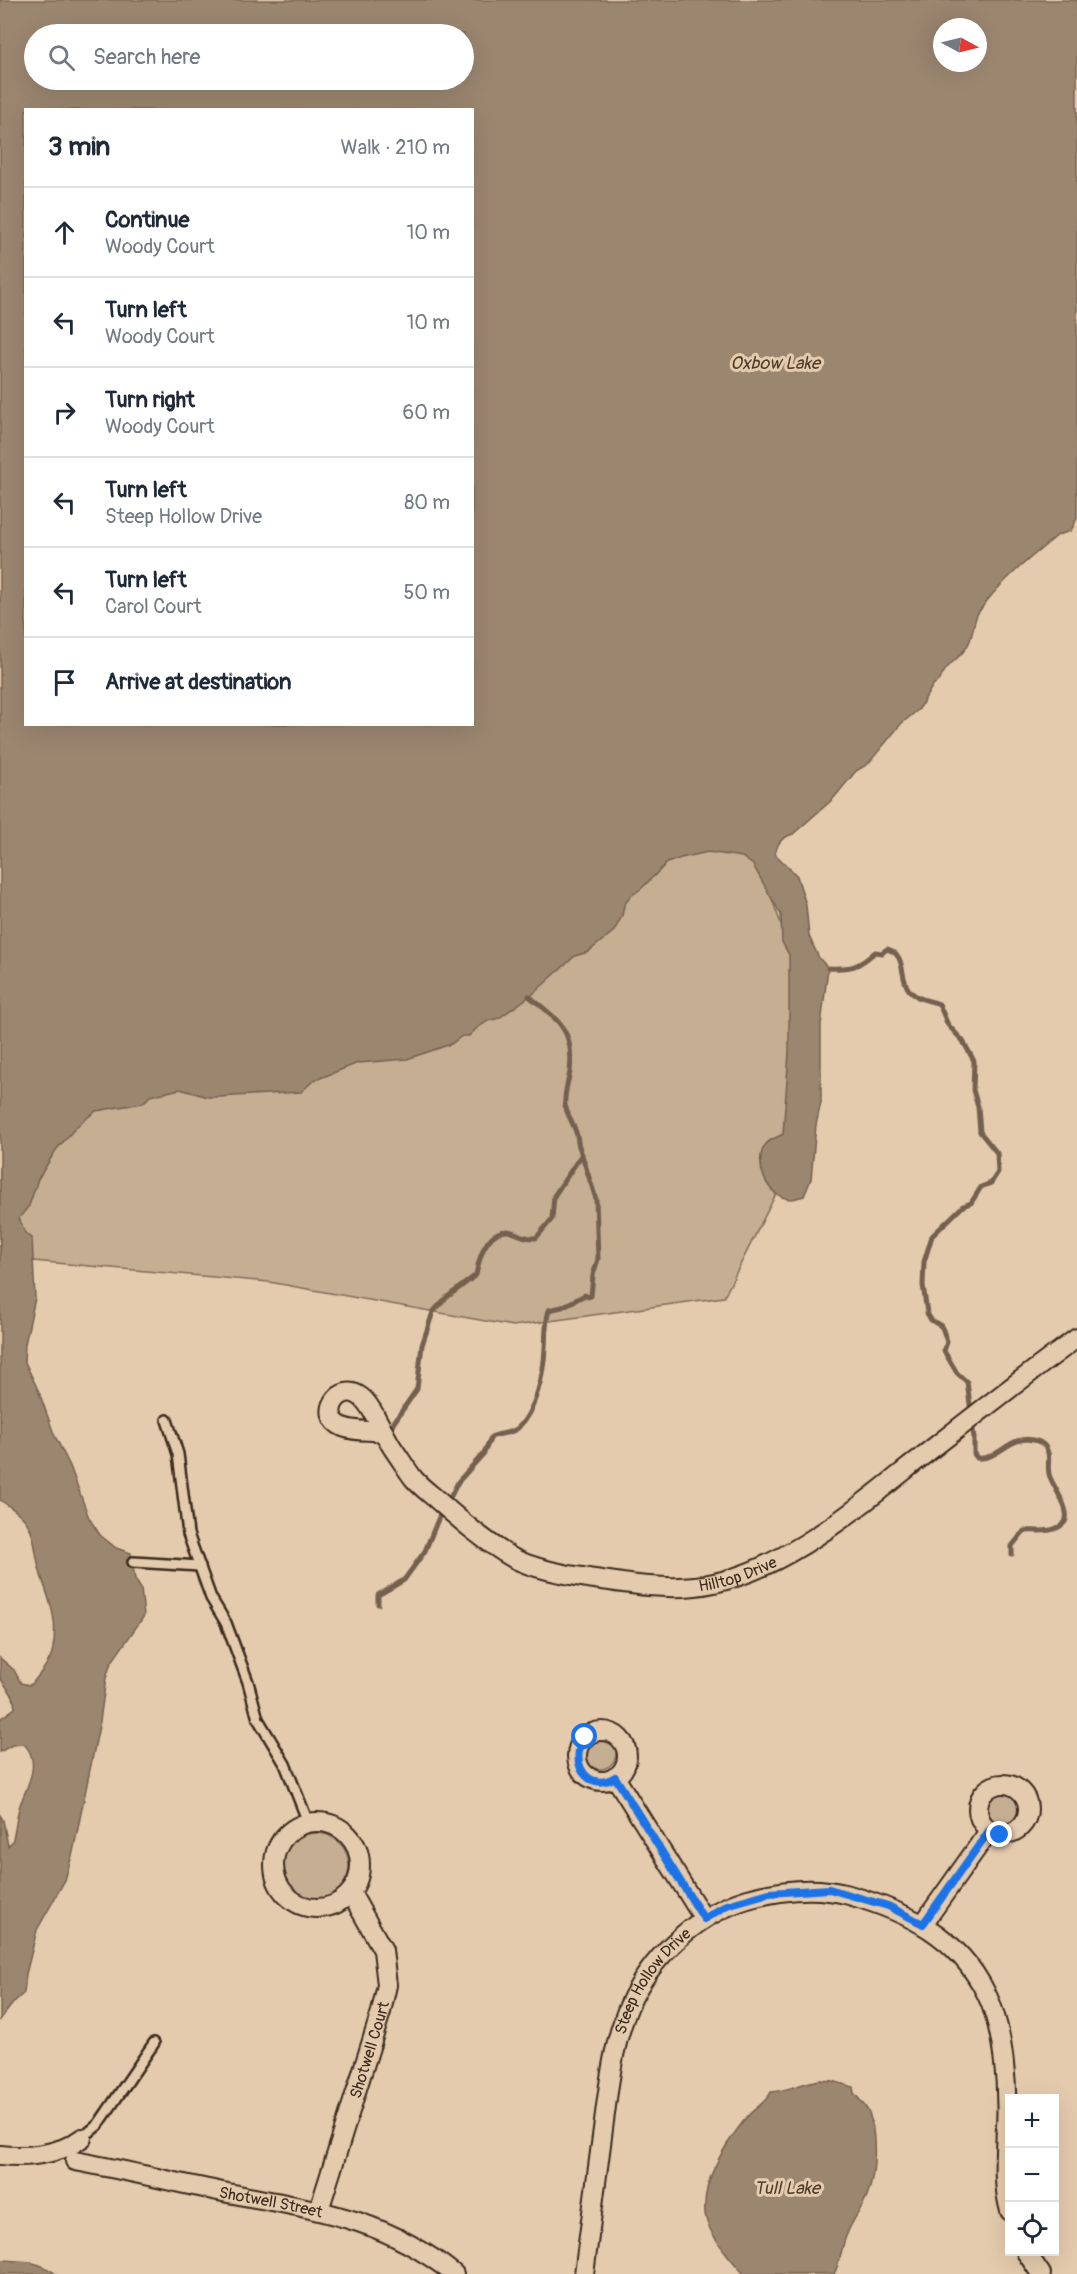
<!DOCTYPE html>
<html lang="en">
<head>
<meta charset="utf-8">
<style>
  :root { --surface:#fff; --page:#f6f6f7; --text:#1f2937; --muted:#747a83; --line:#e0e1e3 }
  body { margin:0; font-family:Pangolin,sans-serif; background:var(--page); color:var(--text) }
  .controls { position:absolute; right:18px; bottom:18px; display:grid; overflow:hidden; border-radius:0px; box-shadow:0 6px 24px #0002 }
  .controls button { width:54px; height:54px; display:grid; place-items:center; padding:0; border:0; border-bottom:2px solid var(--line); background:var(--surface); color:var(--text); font:30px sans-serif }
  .compass { position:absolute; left:933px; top:18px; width:54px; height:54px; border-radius:50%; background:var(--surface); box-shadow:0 6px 24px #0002; rotate:97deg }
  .stop { position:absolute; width:18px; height:18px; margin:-14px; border:4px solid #1a73e8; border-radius:50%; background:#fff }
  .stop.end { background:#1a73e8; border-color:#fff; box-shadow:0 2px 6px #0008 }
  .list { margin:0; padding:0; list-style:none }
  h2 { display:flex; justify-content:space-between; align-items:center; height:78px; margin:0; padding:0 24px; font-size:26px }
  h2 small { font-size:20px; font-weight:400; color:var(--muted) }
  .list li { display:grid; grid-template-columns:39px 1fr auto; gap:18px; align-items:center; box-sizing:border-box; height:90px; padding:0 24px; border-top:2px solid var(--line) }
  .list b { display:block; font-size:22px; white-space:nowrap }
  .list p { margin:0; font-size:20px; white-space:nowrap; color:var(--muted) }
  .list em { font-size:20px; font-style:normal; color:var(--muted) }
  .icon { flex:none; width:33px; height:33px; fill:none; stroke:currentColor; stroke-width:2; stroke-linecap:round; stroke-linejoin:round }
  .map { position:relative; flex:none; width:1077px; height:2274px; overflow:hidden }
  .search { position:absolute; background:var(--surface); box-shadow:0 6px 24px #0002; left:24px; top:24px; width:450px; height:66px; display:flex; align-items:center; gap:15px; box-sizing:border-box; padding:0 21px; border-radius:33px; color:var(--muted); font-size:22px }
  .panel { position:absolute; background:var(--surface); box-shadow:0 6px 24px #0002; left:24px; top:108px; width:450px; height:618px; border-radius:0px }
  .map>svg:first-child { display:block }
  .green { fill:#c6ae93; stroke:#806c58; stroke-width:1.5 }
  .water { fill:#9b866f; stroke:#75614f; stroke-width:1.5; fill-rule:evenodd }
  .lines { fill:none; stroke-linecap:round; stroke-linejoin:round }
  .stream { stroke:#75614f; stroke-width:5 }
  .lane-casing { stroke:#3b2a1e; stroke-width:14 }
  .street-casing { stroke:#3b2a1e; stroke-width:22 }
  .lane { stroke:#e5cbad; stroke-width:9 }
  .street { stroke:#e5cbad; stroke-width:18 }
  .route { stroke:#1a73e8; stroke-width:8 }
  .labels { text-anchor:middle; stroke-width:6; stroke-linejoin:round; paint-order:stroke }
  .street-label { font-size:16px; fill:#3b2a1e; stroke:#e5cbad }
  .water-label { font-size:18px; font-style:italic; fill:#4e3c2e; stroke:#e5cbad }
</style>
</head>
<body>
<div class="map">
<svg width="1077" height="2274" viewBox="0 0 1077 2274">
  <rect width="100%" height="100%" fill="#e5cbad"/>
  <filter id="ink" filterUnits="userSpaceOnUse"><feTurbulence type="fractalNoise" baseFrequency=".0167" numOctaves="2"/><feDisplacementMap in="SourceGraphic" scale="12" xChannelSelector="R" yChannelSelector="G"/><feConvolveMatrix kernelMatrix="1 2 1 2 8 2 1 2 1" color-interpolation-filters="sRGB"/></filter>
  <g filter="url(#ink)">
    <g class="green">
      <polygon points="748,833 806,993 789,1168 724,1297 513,1326 269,1282 0,1258 0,1166 35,1071"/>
      <circle cx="600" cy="1753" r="16"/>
      <circle cx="1004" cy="1809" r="16"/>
      <circle cx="316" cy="1866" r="33"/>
    </g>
    <g class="water">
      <path d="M0,0h1077v518l-6,13 -13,4c-28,23 -60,48 -80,78 -6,11 -4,25 -12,35 -8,12 -22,18 -26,32l-7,5 -14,24 -18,15 -33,40 -12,7 -23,28 -40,35c-12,4 -15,8 -18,20l22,22 9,29 3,31 10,22 9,10 -7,57v77l-5,23 -5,54 -7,17c-4,1 -9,3 -13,3 -24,0 -39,-38 -25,-55 4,-5 12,-7 17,-10l6,-81v-98l-7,-13 -1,-27 -28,-50 -11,-8 -34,-5 -27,6 -14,5 -25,25 -11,8 -7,9 -2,11 -8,15 -26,21 -13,4 -42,38 -34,24 -11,3 -12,8 -7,7h-7l-11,8 -44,15 -49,4 -45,18 -12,11 -82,5h-11l-28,-8 -30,7 -7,7 -47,8 -19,15 -21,24 -18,29 -9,27 -10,12 6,15 7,5 3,60 -10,46 -1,16 15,32 15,42 16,32 19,52 11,17 16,13 15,5 4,26 6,10 3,27 -33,47 -5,15 -6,43 -27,131 -8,28 -28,50 -11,44 -2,19 -10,9 -14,18v-205l3,5 5,26 4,-4c4,-12 4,-25 8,-37 7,-19 22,-43 4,-61l-12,1 -12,7v-33l15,-11 -2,-12 -13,-18v-20l14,12 7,13 8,2 3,-1c8,-11 19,-22 21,-36 6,-33 -6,-50 -14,-80 -4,-16 -4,-35 -14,-48 -7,-9 -16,-14 -25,-20zM942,27h36v36h-36zM34,34h430v46h-430zM26,110h446v614h-446z"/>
      <path d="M820,2080l13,1 20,6 1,6c5,6 10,11 14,18 9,20 8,62 0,82 -5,15 -16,27 -21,41 -6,13 -6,27 -13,40h-90c-12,-13 -38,-43 -39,-61 -3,-34 21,-70 41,-95 7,-9 21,-16 25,-26 17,-1 32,-10 49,-12z"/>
      <path d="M0,2260c23,1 37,0 56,14h-56z"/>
    </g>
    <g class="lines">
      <g class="stream">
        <path d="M828,968c22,1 30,0 47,-16l7,1 5,-4c20,5 12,28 22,41 8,10 20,10 30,14l9,21 15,16 11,20 -1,29 5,17 2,25 17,21 1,19 -7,11 -10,4 -10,16 -8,3 -31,30 -8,26 -1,23 4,28 4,7 10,6 2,4 4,12 -3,9 13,22 10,9 4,30"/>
        <path d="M972,1422l2,16v16l3,4c22,3 34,-26 60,-17 4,1 9,5 10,9 4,8 -1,19 3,27 4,11 23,36 14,46 -11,11 -27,7 -40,8l-12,15v8"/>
        <path d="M390,1428l27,-39 5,-44 11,-33 13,-14 30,-23c3,-17 10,-45 32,-44 9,1 13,8 28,7l16,-19 2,-23 28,-42"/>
        <path d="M449,1500l9,-18 26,-29 7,-16c8,-4 20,-3 27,-9 18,-18 26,-55 27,-80 1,-14 0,-24 4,-38l13,-3 23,-12 3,2 3,-1 2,-21 5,-16 -2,-60 -18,-56c0,-16 -12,-27 -13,-39 -1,-11 3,-22 5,-32 5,-42 -12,-52 -41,-76"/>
        <polyline points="378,1604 378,1595 404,1580 425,1551 441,1512"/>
      </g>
      <defs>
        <g id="lane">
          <polyline points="167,1420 178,1454 188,1534 211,1598 226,1623 248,1682 258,1719 285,1764 308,1822"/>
          <polyline points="133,1562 200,1566"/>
          <polyline points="82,2138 98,2125 154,2043"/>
        </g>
        <g id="street">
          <path id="s1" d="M382,1432c-13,-2 -27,0 -39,-5 -26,-11 -3,-47 18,-30 12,9 23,39 33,53 7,10 13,20 20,29 6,7 14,13 21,19 24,21 50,44 78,60 18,10 54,17 75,20 35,5 72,12 107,8 87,-9 172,-87 238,-138 47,-37 95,-74 144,-110"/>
          <circle cx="602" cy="1756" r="25"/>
          <polyline points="615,1777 704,1919"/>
          <circle cx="1003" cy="1809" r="25"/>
          <circle cx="317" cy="1865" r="43"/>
          <polyline points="923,1924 989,1831"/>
          <path d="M0,2155c26,3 60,0 82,-17"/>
          <path id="s2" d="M75,2161c49,9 99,21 148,31 87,17 159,24 231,82"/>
          <path id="s3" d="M319,2210l62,-198 6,-27 -4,-35 -32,-57"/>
          <polyline points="1026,2252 1041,2274"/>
          <path id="s4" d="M584,2274c6,-48 13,-96 19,-145 6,-44 10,-91 30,-132 23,-45 67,-84 115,-98 32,-9 69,-13 101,-4 59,17 109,41 137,98 18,35 22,95 20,134 -1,28 -4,56 4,84"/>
        </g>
      </defs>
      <use href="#lane" class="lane-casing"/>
      <use href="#street" class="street-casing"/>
      <use href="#lane" class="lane"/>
      <use href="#street" class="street"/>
    </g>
  </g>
  <g class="lines" filter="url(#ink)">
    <path class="route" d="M585,1737c-18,25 4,57 30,40l89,142 23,-14 42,-12 60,-4 59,17 35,18 66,-93 11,4"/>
  </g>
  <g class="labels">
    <g class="street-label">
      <text dy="6" stroke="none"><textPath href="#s1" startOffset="556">Hilltop Drive</textPath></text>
      <text dy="6" stroke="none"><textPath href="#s4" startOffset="306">Steep Hollow Drive</textPath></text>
      <text dy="6" stroke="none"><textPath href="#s3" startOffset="168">Shotwell Court</textPath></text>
      <text dy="6" stroke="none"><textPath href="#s2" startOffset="200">Shotwell Street</textPath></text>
    </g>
    <g class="water-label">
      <text x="775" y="369">Oxbow Lake</text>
      <text x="787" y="2194">Tull Lake</text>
    </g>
  </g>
</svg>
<div class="controls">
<button>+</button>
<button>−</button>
<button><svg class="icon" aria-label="locate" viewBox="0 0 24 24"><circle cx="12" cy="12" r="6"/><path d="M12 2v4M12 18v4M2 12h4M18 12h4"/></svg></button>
</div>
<svg class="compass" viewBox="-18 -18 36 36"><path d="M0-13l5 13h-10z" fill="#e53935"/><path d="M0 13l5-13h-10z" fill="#747a83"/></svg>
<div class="stop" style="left:585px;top:1737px"></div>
<div class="stop end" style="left:1000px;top:1835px"></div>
<div class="search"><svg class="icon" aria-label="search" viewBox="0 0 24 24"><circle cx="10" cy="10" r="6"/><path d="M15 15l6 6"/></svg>Search here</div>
<section class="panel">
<h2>3 min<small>Walk · 210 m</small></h2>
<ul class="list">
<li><svg class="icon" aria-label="ahead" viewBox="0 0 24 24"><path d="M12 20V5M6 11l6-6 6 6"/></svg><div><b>Continue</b><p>Woody Court</p></div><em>10 m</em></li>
<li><svg class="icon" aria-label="left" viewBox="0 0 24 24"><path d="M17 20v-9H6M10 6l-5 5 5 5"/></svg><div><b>Turn left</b><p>Woody Court</p></div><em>10 m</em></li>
<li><svg class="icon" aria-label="right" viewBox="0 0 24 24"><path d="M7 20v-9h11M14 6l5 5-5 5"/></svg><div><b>Turn right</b><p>Woody Court</p></div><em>60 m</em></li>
<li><svg class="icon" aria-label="left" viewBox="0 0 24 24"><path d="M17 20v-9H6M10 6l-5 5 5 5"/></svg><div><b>Turn left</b><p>Steep Hollow Drive</p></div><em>80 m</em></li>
<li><svg class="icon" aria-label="left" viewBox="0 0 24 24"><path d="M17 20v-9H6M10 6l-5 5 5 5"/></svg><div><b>Turn left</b><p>Carol Court</p></div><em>50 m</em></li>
<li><svg class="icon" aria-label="arrive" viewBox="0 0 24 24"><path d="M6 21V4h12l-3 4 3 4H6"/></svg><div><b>Arrive at destination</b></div></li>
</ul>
</section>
</div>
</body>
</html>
